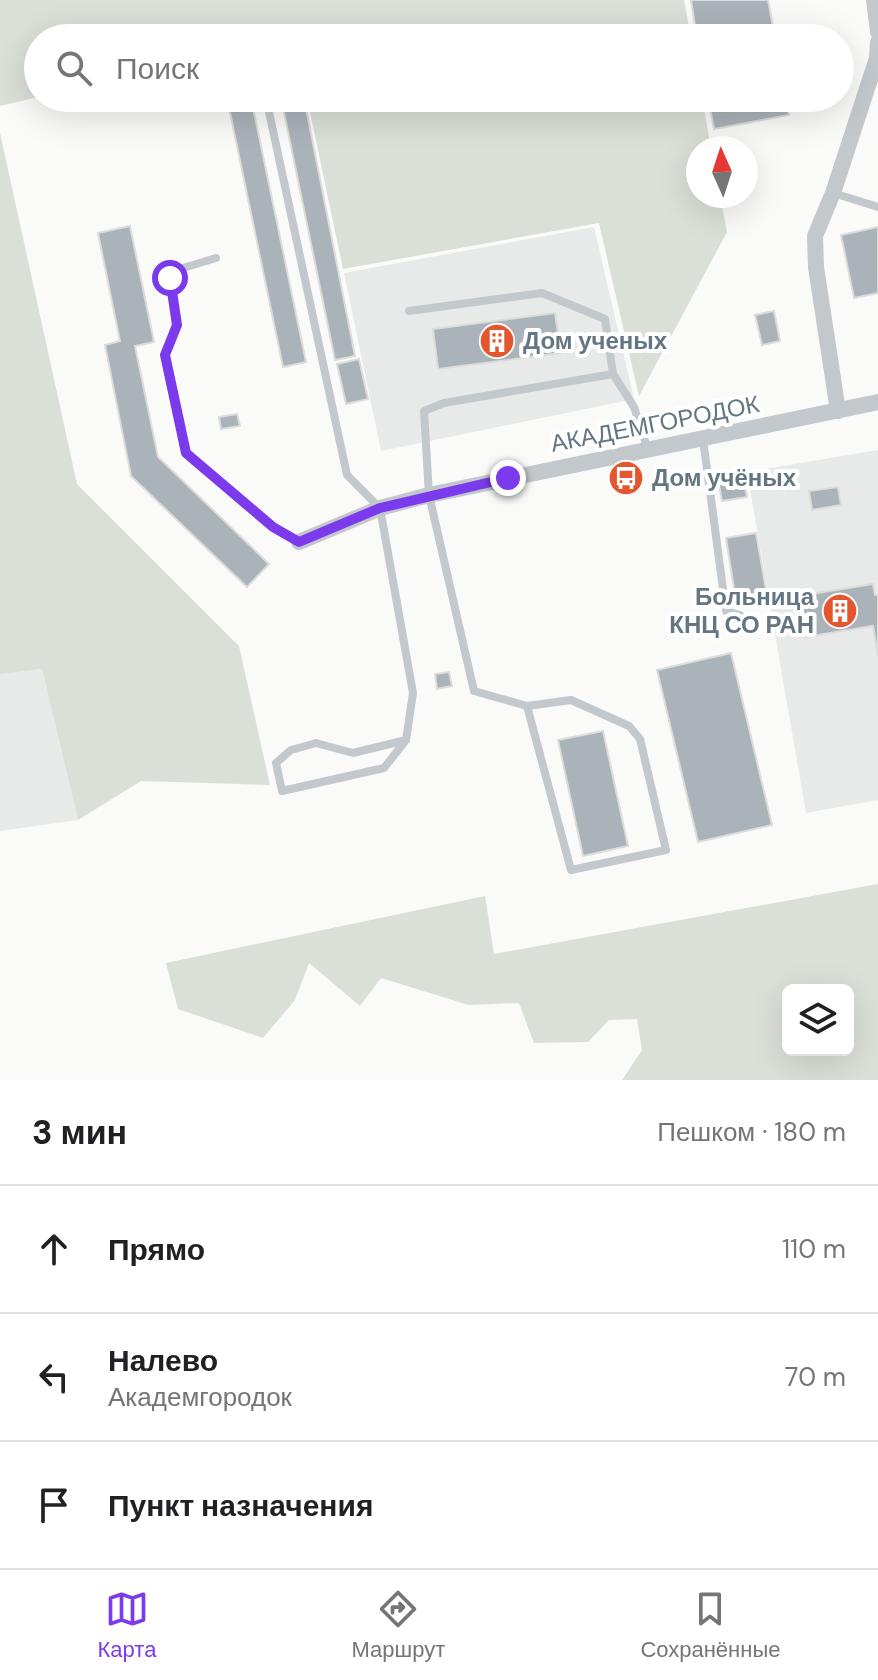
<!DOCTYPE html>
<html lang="ru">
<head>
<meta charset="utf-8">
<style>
  :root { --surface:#fff; --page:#f2f2f2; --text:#202124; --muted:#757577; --line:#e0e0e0; --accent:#7c3aed }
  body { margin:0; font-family:"DM Sans",sans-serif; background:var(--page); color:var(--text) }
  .controls { position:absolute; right:24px; bottom:24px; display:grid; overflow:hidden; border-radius:12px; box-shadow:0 8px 32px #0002 }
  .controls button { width:72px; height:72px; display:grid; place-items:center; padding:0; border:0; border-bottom:2px solid var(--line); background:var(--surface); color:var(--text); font:40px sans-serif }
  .compass { position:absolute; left:686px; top:136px; width:72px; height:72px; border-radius:50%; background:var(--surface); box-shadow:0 8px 32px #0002; rotate:357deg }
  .stop { position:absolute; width:24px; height:24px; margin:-18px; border:6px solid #7c3aed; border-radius:50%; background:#fff }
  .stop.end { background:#7c3aed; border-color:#fff; box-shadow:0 2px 8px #0008 }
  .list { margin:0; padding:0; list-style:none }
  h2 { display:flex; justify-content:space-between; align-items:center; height:104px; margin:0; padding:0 32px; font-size:34px }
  h2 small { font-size:26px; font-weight:400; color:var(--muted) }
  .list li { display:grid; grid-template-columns:52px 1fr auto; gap:24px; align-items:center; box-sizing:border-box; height:128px; padding:0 32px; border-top:2px solid var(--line) }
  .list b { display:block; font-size:30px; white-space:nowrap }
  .list p { margin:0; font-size:26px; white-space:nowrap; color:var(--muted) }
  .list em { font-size:26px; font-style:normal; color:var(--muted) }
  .icon { flex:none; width:44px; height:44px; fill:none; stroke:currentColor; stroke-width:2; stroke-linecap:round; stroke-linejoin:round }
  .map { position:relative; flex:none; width:878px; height:1080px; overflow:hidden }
  .search { position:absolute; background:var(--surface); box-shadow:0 8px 32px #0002; left:24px; right:24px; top:24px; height:88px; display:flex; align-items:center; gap:20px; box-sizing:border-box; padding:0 28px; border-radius:44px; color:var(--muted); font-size:30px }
  .sheet { height:488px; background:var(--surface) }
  nav { display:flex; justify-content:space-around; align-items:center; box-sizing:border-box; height:112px; border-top:2px solid var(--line); background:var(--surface); font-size:22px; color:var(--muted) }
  nav a { display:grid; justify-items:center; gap:4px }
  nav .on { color:var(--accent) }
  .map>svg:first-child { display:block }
  .built { fill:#e8e9e9 }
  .green { fill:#dadfd7; fill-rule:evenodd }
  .building { fill:#aab3b9; stroke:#dcdcda; stroke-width:2 }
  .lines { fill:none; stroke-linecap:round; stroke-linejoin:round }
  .service { stroke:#c3c8cc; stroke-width:8 }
  .minor { stroke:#c3c8cc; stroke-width:16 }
  .route { stroke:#7c3aed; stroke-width:10 }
  .labels { text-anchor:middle; stroke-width:8; stroke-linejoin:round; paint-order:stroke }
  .poi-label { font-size:24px; font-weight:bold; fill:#657683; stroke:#fff; text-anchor:start }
  .street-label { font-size:24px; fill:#657683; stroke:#fff }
</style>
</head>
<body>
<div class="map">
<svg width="878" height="1080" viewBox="0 0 878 1080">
  <rect width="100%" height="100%" fill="#fafaf8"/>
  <g class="built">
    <polygon points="594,227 634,399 381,451 344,273"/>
    <polygon points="878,450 878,800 806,813 747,472"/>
    <polygon points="42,669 78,820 0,831 0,674"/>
  </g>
  <g class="green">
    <polygon points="0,0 684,0 691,38 38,38 38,97 0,106"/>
    <polygon points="307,98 702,98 711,148 698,148 698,196 720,196 727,232 639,396 599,223 343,269"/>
    <polygon points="0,133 77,484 239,646 270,785 141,781 78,820 42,669 0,674"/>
    <path d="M878,884v196h-256l20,-30 -5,-31 -28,1 -21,22 -54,1 -15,-40 -50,2 -88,-27 -21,28 -51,-43 -14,37 -32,38 -85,-29 -12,-46 319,-67 9,58zM848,990v60h-60v-60z"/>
  </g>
  <g class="building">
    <polygon points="691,0 768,0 775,38 697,38"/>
    <polygon points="227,98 251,98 306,362 283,367"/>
    <polygon points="281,98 304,98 355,356 335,360"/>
    <polygon points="708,98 786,98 789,115 714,129"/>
    <polygon points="130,226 154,342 135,346 158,457 269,564 247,587 131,476 105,345 120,341 98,233"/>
    <polygon points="878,227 878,293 854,298 841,235"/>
    <polygon points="774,311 780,341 762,345 755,315"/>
    <polygon points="555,313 561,353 438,369 433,329"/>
    <polygon points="359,359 368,399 346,404 337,364"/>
    <polygon points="237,414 240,426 221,429 219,417"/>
    <polygon points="742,470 747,497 722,501 717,474"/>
    <polygon points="838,487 841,505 812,510 809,491"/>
    <polygon points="756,533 768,601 737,607 726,538"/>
    <polygon points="873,584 875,595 878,595 878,656 873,626 806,637 799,596"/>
    <polygon points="731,653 772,825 698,842 657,670"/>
    <polygon points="449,672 452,686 437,689 435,674"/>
    <polygon points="603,731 628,846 583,856 558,740"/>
  </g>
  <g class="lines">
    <g class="service">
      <polyline points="266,98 347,475 380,508 413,693 406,740 384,768 282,791 276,763 291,750 316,743 353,753 406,740"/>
      <polyline points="833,193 878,207"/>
      <polyline points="216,258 173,271 170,278 177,325 165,355 186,453 273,527 299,542"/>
      <polyline points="409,311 542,293 605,319 613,374 634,407 648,450"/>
      <polyline points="703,439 726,611 740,615"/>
      <polyline points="527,706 571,700 629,726 640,739 666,850 571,870 527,706 474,691 429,495 424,411 444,403 613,374"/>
    </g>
    <g class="minor">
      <polyline points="874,0 878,32"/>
      <polyline points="838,411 816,267 815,236 833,193 877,58 878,42"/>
      <polyline points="299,542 380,508 429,495 878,402"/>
    </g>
  </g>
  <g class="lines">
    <polyline class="route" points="170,278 177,325 165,355 186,453 273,527 299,542 380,508 508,478"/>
  </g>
  <defs>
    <symbol id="building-disc" viewBox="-11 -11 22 22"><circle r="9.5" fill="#e4572e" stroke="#fff"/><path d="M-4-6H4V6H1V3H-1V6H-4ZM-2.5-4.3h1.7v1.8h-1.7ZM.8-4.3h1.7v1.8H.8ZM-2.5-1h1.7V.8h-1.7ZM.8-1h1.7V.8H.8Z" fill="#fff"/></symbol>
    <symbol id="bus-disc" viewBox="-11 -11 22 22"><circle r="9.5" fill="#e4572e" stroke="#fff"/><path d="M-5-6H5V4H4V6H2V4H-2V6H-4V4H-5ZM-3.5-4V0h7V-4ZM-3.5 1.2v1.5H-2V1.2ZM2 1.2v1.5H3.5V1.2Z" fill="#fff"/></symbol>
  </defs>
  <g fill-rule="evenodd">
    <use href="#building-disc" x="477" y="321" width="40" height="40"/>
    <use href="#bus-disc" x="606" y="458" width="40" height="40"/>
    <use href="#building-disc" x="820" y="591" width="40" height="40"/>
  </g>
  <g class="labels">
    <g class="poi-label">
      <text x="523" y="349">Дом ученых</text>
      <text x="652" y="486">Дом учёных</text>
      <text x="814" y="605" text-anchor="end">Больница<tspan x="814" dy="28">КНЦ СО РАН</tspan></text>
    </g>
    <g class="street-label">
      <text transform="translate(655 424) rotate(-11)" y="8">АКАДЕМГОРОДОК</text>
    </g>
  </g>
</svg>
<div class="controls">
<button><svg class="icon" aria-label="layers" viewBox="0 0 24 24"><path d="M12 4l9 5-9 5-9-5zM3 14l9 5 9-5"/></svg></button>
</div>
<svg class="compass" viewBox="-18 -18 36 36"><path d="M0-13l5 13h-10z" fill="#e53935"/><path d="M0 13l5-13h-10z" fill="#757577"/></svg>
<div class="stop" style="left:170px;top:278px"></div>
<div class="stop end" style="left:508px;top:478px"></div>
<div class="search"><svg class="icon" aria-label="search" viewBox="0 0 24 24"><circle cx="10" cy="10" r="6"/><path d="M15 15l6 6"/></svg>Поиск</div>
</div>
<section class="sheet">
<h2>3 мин<small>Пешком · 180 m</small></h2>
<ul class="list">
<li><svg class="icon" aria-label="ahead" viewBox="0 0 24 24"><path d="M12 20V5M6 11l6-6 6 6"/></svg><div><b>Прямо</b></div><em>110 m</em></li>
<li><svg class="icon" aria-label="left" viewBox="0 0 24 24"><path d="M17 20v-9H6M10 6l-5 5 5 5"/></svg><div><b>Налево</b><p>Академгородок</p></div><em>70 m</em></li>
<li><svg class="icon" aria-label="arrive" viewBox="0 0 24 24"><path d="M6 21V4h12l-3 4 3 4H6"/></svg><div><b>Пункт назначения</b></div></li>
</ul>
</section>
<nav>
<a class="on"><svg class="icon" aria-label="map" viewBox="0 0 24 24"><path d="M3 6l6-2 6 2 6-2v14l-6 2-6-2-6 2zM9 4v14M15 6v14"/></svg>Карта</a>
<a><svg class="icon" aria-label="directions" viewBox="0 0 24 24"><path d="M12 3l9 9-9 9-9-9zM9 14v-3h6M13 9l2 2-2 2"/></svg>Маршрут</a>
<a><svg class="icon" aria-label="saved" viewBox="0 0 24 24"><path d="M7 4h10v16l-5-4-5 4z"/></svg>Сохранённые</a>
</nav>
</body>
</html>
